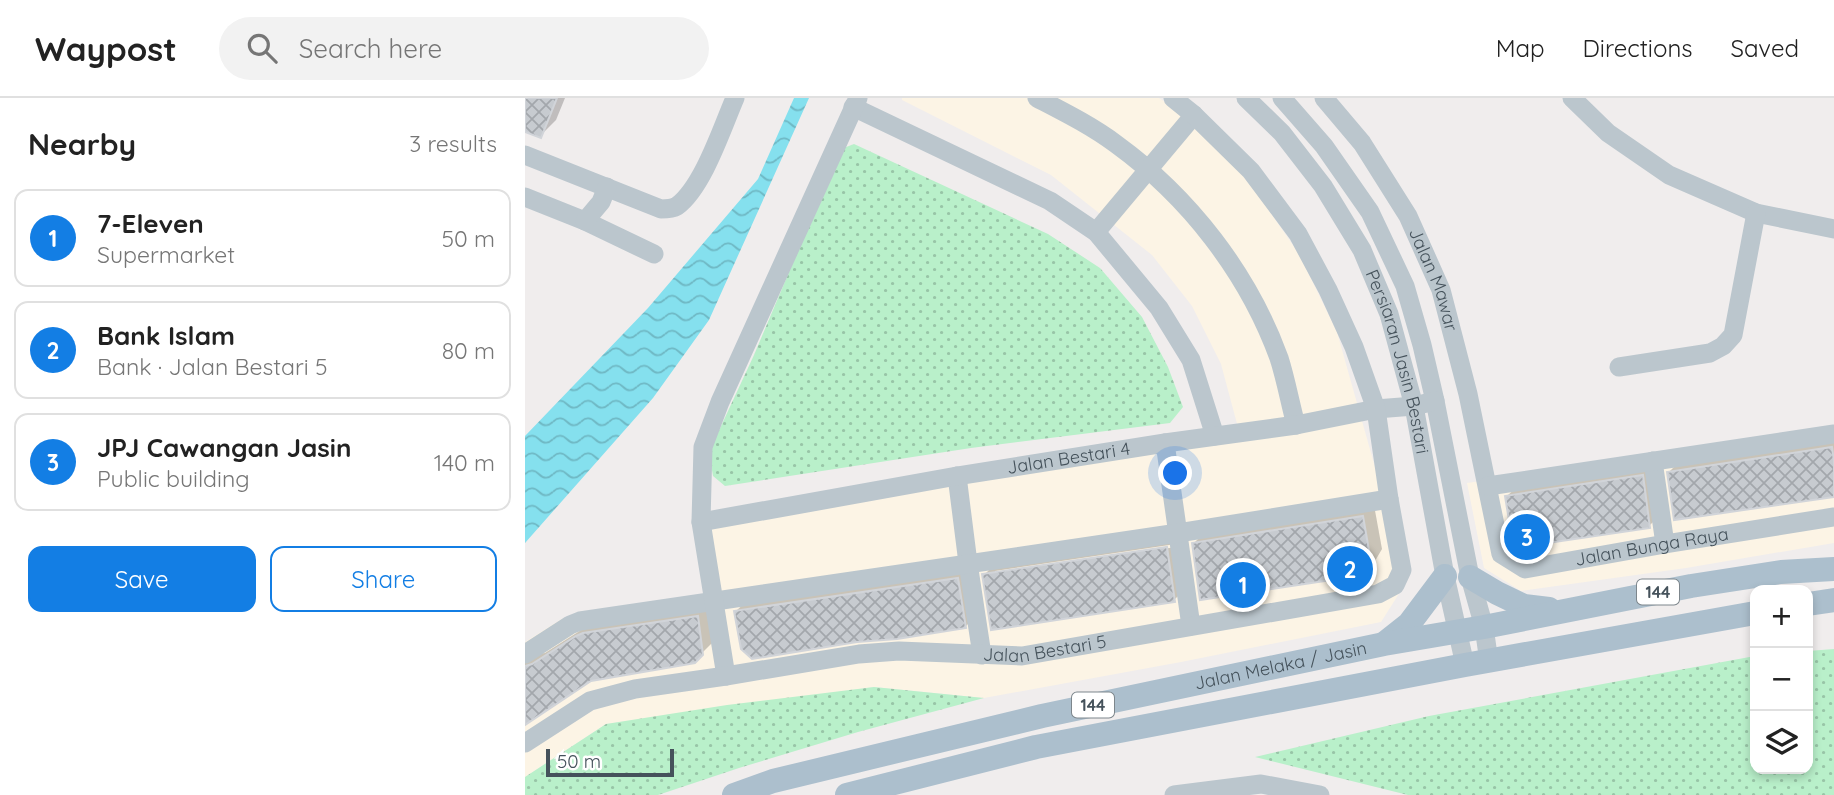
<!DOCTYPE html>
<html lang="en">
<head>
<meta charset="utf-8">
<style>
  :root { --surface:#fff; --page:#f2f2f2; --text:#222; --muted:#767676; --line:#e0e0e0; --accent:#137ee4 }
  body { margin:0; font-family:Quicksand,sans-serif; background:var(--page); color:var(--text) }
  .controls { position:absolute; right:21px; bottom:21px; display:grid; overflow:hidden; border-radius:14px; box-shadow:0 4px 10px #0003 }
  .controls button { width:63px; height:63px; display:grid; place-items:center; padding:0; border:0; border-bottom:2px solid var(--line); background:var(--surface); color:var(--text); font:35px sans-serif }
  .scale { position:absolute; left:21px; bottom:18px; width:128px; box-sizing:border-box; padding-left:7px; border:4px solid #45525b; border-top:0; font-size:19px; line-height:24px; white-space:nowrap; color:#45525b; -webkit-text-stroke:5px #fff; paint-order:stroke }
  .you { position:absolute; left:651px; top:376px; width:24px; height:24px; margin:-18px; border:5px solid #fff; border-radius:50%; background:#1a73e8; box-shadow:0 0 0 10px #1a73e833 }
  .badge { display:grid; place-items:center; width:46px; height:46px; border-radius:50%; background:var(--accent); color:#fff; font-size:23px; font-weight:700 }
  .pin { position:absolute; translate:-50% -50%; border:4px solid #fff; box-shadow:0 2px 7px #0006 }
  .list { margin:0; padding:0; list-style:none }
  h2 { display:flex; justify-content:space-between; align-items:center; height:91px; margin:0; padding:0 28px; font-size:30px }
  h2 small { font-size:23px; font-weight:400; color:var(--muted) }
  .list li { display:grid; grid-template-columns:46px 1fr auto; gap:21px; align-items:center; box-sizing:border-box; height:98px; margin:0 14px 14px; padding:0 14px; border:2px solid var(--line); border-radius:14px }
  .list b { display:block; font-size:26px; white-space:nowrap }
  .list p { margin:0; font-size:23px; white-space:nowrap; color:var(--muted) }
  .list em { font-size:23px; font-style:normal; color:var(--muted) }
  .actions { display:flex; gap:14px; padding:21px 28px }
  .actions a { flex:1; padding:16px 0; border:2px solid var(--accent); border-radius:14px; text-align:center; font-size:24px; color:var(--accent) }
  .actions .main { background:var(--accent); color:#fff }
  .icon { flex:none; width:38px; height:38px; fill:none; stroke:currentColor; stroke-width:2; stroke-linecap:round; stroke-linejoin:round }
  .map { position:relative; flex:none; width:1309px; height:697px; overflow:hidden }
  header { display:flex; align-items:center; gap:42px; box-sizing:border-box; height:98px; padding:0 35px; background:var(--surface); border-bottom:2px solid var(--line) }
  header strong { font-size:33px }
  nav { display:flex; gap:38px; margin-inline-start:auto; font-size:24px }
  .search { width:490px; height:63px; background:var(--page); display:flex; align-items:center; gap:18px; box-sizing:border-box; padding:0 24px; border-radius:38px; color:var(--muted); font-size:26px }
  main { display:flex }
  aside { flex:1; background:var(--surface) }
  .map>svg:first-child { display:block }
  .commercial { fill:#fcf4e5 }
  .grass { fill:url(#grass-dots) }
  .water { fill:url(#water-waves) }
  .shadow { fill:#0003; fill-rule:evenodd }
  .building { fill:url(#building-cross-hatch); stroke:#d1d4d9; stroke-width:2 }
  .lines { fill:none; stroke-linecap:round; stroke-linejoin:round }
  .minor { stroke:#bbc6cd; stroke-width:19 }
  .major { stroke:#acbfcd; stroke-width:24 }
  .labels { text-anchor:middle; stroke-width:7; stroke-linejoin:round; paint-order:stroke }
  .shield { fill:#fff; stroke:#7d868c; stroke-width:2 }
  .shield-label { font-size:16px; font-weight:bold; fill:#45525b }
  .street-label { font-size:18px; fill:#45525b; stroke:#fff }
</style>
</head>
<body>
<header>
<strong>Waypost</strong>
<div class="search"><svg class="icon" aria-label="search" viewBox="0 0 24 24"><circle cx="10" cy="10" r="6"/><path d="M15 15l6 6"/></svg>Search here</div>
<nav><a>Map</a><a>Directions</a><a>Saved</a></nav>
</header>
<main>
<aside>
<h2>Nearby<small>3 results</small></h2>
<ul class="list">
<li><span class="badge">1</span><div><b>7-Eleven</b><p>Supermarket</p></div><em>50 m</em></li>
<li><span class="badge">2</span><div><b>Bank Islam</b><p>Bank · Jalan Bestari 5</p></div><em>80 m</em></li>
<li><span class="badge">3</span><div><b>JPJ Cawangan Jasin</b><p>Public building</p></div><em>140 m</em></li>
</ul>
<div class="actions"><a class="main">Save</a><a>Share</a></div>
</aside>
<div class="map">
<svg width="1309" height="697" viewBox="0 0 1309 697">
  <defs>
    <pattern id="grass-dots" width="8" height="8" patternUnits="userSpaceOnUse" patternTransform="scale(1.75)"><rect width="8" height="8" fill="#b9f0ca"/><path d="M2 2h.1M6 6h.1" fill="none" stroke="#98c5a7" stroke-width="1.8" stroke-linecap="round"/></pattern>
    <pattern id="water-waves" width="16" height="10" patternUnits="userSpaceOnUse" patternTransform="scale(1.75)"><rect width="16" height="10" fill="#85e0ee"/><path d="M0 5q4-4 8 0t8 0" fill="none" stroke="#6fb8c4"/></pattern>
    <pattern id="building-cross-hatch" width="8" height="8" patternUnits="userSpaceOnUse" patternTransform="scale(1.75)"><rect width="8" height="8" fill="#c7cbd0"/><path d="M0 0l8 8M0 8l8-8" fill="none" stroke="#a3a7ac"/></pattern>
  </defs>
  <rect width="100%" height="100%" fill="#f0eded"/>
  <g class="commercial">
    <polygon points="377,0 634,0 649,10 720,78 774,156 812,234 882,483 856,524 656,564 459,600 349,589 81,626 0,679 0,544 38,520 183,498 168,416 715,337 696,266 667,208 627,157 526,77 377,2"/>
    <polygon points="1309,330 1309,445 1161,470 996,493 959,470 942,385"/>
  </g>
  <g class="grass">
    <polygon points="329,46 523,136 575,170 617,219 643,269 658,309 645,325 446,350 200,388 188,378 184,354 229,257 316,51"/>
    <polygon points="1309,551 1309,697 883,697 730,659 904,618 1230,558 1230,671 1283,671 1283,553"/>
    <polygon points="349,589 459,600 333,634 214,670 133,697 0,697 0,679 81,626 202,607"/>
  </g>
  <polygon class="water" points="269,0 284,0 184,222 128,300 0,445 0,338 123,210 233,81"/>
  <g class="shadow">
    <polygon points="0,0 40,0 31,22 15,38 0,32"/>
    <polygon points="1309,339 1309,397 1144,374 1156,362"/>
    <polygon points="1129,366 1136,416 1124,428 982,398 994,387"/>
    <polygon points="849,407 857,451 850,463 838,475 668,446 680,434"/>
    <path d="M654,438l7,52 -12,12 -190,-25 12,-12zM651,446v3l-181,27v-3z"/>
    <polygon points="444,469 452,517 440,529 211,513 223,502"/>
    <polygon points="184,507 189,543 169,563 65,581 0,625 0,557 20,555 64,527"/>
  </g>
  <g class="building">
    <polygon points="0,0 32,0 16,40 0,34"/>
    <polygon points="1307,349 1309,363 1309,399 1149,422 1142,374"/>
    <polygon points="1118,377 1125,430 996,449 987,441 980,398"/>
    <polygon points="838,418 846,464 839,477 675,502 667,445"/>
    <polygon points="642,449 650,504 466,532 457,476"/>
    <polygon points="433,480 441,530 372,541 332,544 227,561 216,551 209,513"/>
    <polygon points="173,518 178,557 170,565 66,583 0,627 0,568 7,566 51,538 58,535"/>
  </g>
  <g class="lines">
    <g class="minor">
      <path d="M512,0c27,14 55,28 79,46 73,53 132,129 163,214 7,22 11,45 17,67"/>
      <path id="s1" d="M721,0l36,35 41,53 39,64 27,64 25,92 31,170 20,89"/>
      <polyline points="757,0 799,48 845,114 880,188 897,247 910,303 945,479 959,529 964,564"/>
      <path id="s2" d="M799,0l38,45 46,73 33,74 27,104 33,160 24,15 140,-25 169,-27"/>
      <polyline points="1047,0 1083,35 1144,77 1231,115 1309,131"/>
      <polyline points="328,9 525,103 571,134 634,210 666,262 690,338"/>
      <path d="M0,57l136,54c5,0 11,0 16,-3 26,-19 45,-78 58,-108"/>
      <polyline points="0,99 60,123 129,156"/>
      <polyline points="60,123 76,104 82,89"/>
      <polyline points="571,134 669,17"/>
      <polyline points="1094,269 1185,255 1198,248 1208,237 1231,115"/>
      <polyline points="640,345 666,528"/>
      <polyline points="1128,363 1140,446"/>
      <polyline points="432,378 443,465 457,557"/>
      <polyline points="963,388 1309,336"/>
      <path id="s3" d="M176,424l256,-46 208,-33 131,-18 80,-16 38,-3 21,-5"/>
      <polyline points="0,556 45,527 55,523 653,435 864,401"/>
      <polyline points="201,578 176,424 178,349 195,304 333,0"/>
      <path id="s4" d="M0,645l65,-42 45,-12 91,-13 133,-22 40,-3 123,5 356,-62 17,-9 7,-15 -13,-71 -13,-90 -22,-62 -26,-57 -30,-56 -47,-63 -57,-56 -21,-17"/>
      <polyline points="649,697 736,686 795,697"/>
    </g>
    <g class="major">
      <polyline points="945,479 972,495 999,508 1024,511"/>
      <polyline points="1283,506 1309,502"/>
      <polyline points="860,545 884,526 920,478"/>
      <path id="s5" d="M209,697l39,-14 269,-65 342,-72 100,-17 207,-41 90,-14 53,-3"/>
      <polyline points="322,697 511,649 940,567 1230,515"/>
    </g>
  </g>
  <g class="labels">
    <g class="shield">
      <rect x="1112" y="481.5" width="42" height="25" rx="5"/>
      <rect x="547" y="594.5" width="42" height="25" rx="5"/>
    </g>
    <g class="shield-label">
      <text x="1133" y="500">144</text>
      <text x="568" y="613">144</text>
    </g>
    <g class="street-label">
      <text dy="6" stroke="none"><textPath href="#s2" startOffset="214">Jalan Mawar</textPath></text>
      <text dy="6" stroke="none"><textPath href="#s1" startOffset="310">Persiaran Jasin Bestari</textPath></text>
      <text dy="6" stroke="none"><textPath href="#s3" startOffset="373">Jalan Bestari 4</textPath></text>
      <text dy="6" stroke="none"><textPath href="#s2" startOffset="654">Jalan Bunga Raya</textPath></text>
      <text dy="6" stroke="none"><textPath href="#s4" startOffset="537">Jalan Bestari 5</textPath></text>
      <text dy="6" stroke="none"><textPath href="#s5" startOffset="562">Jalan Melaka / Jasin</textPath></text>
    </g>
  </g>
</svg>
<div class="controls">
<button>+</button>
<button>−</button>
<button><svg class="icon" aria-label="layers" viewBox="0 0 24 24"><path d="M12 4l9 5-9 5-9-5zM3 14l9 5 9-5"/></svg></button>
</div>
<div class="scale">50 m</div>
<div class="you"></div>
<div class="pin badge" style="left:718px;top:487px">1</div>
<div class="pin badge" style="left:825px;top:471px">2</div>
<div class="pin badge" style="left:1002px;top:439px">3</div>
</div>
</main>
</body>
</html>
